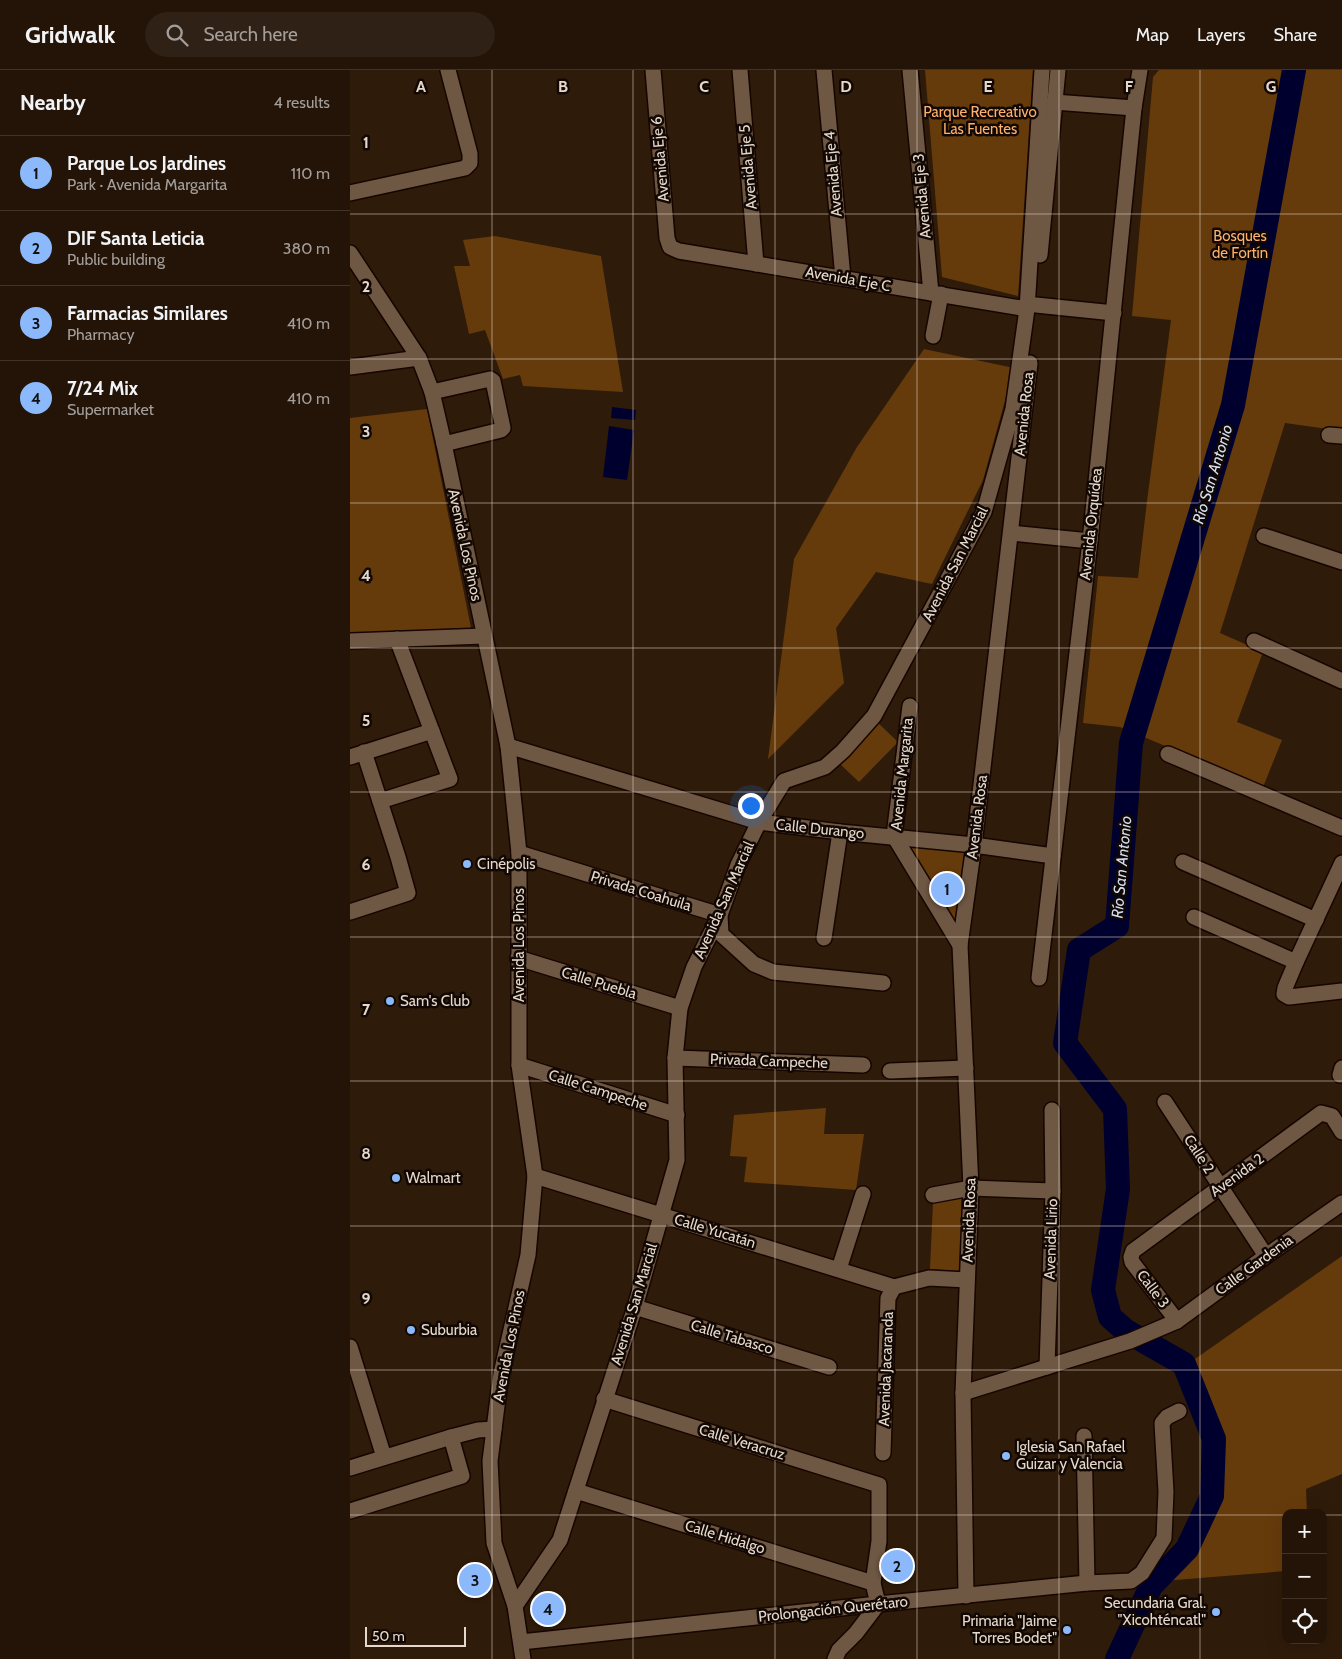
<!DOCTYPE html>
<html lang="en">
<head>
<meta charset="utf-8">
<style>
  :root { --surface:#231407; --page:#2f2115; --text:#f1f3f6; --muted:#a39e9b; --line:#403328; --accent:#8cb9fc }
  body { margin:0; font-family:Cabin,sans-serif; background:var(--page); color:var(--text) }
  .controls { position:absolute; right:15px; bottom:15px; display:grid; overflow:hidden; border-radius:10px; box-shadow:0 5px 20px #0002 }
  .controls button { width:45px; height:45px; display:grid; place-items:center; padding:0; border:0; border-bottom:1px solid var(--line); background:var(--surface); color:var(--text); font:25px sans-serif }
  .scale { position:absolute; left:15px; bottom:12px; width:101px; box-sizing:border-box; padding-left:5px; border:2px solid #e6d8cc; border-top:0; font-size:14px; line-height:18px; white-space:nowrap; color:#e6d8cc; -webkit-text-stroke:4px #110803; paint-order:stroke }
  .you { position:absolute; left:400px; top:735px; width:18px; height:18px; margin:-12px; border:4px solid #fff; border-radius:50%; background:#1a73e8; box-shadow:0 0 0 8px #1a73e833 }
  .badge { display:grid; place-items:center; width:32px; height:32px; border-radius:50%; background:var(--accent); color:#111; font-size:16px; font-weight:700 }
  .pin { position:absolute; translate:-50% -50%; border:2px solid #fff; box-shadow:0 1px 5px #0006 }
  .list { margin:0; padding:0; list-style:none }
  h2 { display:flex; justify-content:space-between; align-items:center; height:65px; margin:0; padding:0 20px; font-size:21px }
  h2 small { font-size:16px; font-weight:400; color:var(--muted) }
  .list li { display:grid; grid-template-columns:32px 1fr auto; gap:15px; align-items:center; box-sizing:border-box; height:75px; padding:0 20px; border-top:1px solid var(--line) }
  .list b { display:block; font-size:19px; white-space:nowrap }
  .list p { margin:0; font-size:16px; white-space:nowrap; color:var(--muted) }
  .list em { font-size:16px; font-style:normal; color:var(--muted) }
  .icon { flex:none; width:28px; height:28px; fill:none; stroke:currentColor; stroke-width:2; stroke-linecap:round; stroke-linejoin:round }
  .map { position:relative; flex:none; width:992px; height:1589px; overflow:hidden }
  header { display:flex; align-items:center; gap:30px; box-sizing:border-box; height:70px; padding:0 25px; background:var(--surface); border-bottom:1px solid var(--line) }
  header strong { font-size:24px }
  nav { display:flex; gap:28px; margin-inline-start:auto; font-size:18px }
  .search { width:350px; height:45px; background:var(--page); display:flex; align-items:center; gap:12px; box-sizing:border-box; padding:0 18px; border-radius:28px; color:var(--muted); font-size:19px }
  main { display:flex }
  aside { flex:1; background:var(--surface) }
  .map>svg:first-child { display:block }
  .green { fill:#663b0c }
  .water { fill:#00002e }
  .lines { fill:none; stroke-linecap:round; stroke-linejoin:round }
  .river { stroke:#00002e; stroke-width:24 }
  .minor-casing { stroke:#170500; stroke-width:18 }
  .minor { stroke:#6e5743; stroke-width:15 }
  .grid { fill:none; stroke:#e6d8cc; stroke-width:1; stroke-opacity:0.55 }
  .poi-dot { fill:#8cb9fc; stroke:#110803; stroke-width:2 }
  .labels { text-anchor:middle; stroke-width:5; stroke-linejoin:round; paint-order:stroke }
  .park-label { font-size:15px; fill:#fdb16c; stroke:#110803 }
  .street-label { font-size:15px; fill:#e6d8cc; stroke:#110803 }
  .poi-label { font-size:15px; fill:#e6d8cc; stroke:#110803; text-anchor:start }
  .water-label { font-size:16px; font-style:italic; fill:#d2dff3; stroke:#110803 }
  .grid-label { font-size:16px; text-anchor:middle; font-weight:bold; fill:#e6d8cc; stroke:#110803; stroke-width:5; stroke-linejoin:round; paint-order:stroke }
</style>
</head>
<body>
<header>
<strong>Gridwalk</strong>
<div class="search"><svg class="icon" aria-label="search" viewBox="0 0 24 24"><circle cx="10" cy="10" r="6"/><path d="M15 15l6 6"/></svg>Search here</div>
<nav><a>Map</a><a>Layers</a><a>Share</a></nav>
</header>
<main>
<aside>
<h2>Nearby<small>4 results</small></h2>
<ul class="list">
<li><span class="badge">1</span><div><b>Parque Los Jardines</b><p>Park · Avenida Margarita</p></div><em>110 m</em></li>
<li><span class="badge">2</span><div><b>DIF Santa Leticia</b><p>Public building</p></div><em>380 m</em></li>
<li><span class="badge">3</span><div><b>Farmacias Similares</b><p>Pharmacy</p></div><em>410 m</em></li>
<li><span class="badge">4</span><div><b>7/24 Mix</b><p>Supermarket</p></div><em>410 m</em></li>
</ul>
</aside>
<div class="map">
<svg width="992" height="1589" viewBox="0 0 992 1589">
  <rect width="100%" height="100%" fill="#2f1b09"/>
  <g class="green">
    <polygon points="575,0 683,0 668,226 592,207"/>
    <polygon points="809,0 992,0 992,361 935,353 870,563 913,582 887,652 932,670 913,717 770,657 733,653 748,506 788,508 797,431 821,250 782,246 803,7"/>
    <polygon points="145,166 251,186 273,322 173,316 170,305 153,309 135,260 119,264 104,196 120,196 113,170"/>
    <polygon points="574,279 664,298 633,410 582,514 526,502 486,558 494,613 418,689 444,489 507,377"/>
    <polygon points="77,339 121,558 0,563 0,348"/>
    <polygon points="527,652 548,672 509,712 489,693"/>
    <polygon points="562,775 611,780 616,784 606,854 557,782 558,777"/>
    <polygon points="476,1038 474,1064 514,1064 506,1120 394,1112 397,1087 380,1086 384,1045"/>
    <polygon points="613,1127 610,1201 580,1199 583,1132"/>
    <polygon points="992,1186 992,1404 956,1419 957,1443 936,1443 936,1501 800,1512 829,1476 856,1426 853,1372 829,1295 845,1289"/>
  </g>
  <g class="water">
    <polygon points="262,337 286,340 285,350 261,348"/>
    <polygon points="259,356 284,360 277,410 253,407"/>
  </g>
  <g class="lines">
    <polyline class="river" points="767,1589 801,1516 837,1479 862,1426 864,1369 834,1294 776,1261 760,1247 753,1220 768,1119 765,1039 715,973 729,880 767,856 781,673 883,335 944,0"/>
    <defs>
      <g id="minor">
        <polyline points="303,0 317,168 320,177 329,181 677,239"/>
        <polyline points="390,0 406,194"/>
        <polyline points="474,0 493,208"/>
        <polyline points="560,0 581,223"/>
        <polyline points="704,32 784,38"/>
        <polyline points="0,123 115,98 120,93 120,84 98,0"/>
        <polyline points="0,183 69,288 82,322 94,374 158,676 169,783 169,995 185,1106 178,1185 151,1304 140,1391 144,1473 165,1536 173,1589"/>
        <polyline points="690,185 708,0"/>
        <polyline points="686,235 764,243"/>
        <polyline points="583,266 591,224"/>
        <polyline points="0,297 69,288"/>
        <polyline points="82,322 140,309 143,311 153,358 151,360 94,374"/>
        <polyline points="979,365 992,366"/>
        <polyline points="661,463 740,471"/>
        <polyline points="914,466 992,492"/>
        <polyline points="0,571 134,566"/>
        <polyline points="904,571 992,611"/>
        <polyline points="560,636 544,766 610,875"/>
        <polyline points="158,676 409,752 490,762 624,775 703,786"/>
        <polyline points="818,684 992,758"/>
        <polyline points="0,687 82,661"/>
        <polyline points="30,731 100,709 47,569"/>
        <polyline points="169,783 370,845 371,864 404,894 423,902 533,913"/>
        <polyline points="833,792 966,850"/>
        <polyline points="992,793 946,892 935,918 934,924 939,927 992,921"/>
        <polyline points="0,842 58,823 48,787 14,682"/>
        <polyline points="844,847 946,892"/>
        <polyline points="474,868 490,762"/>
        <polyline points="168,888 330,938"/>
        <polyline points="689,908 740,471 784,38 790,0"/>
        <polyline points="325,988 513,995"/>
        <polyline points="169,995 327,1045"/>
        <polyline points="540,1001 616,998"/>
        <polyline points="990,1005 992,998"/>
        <polyline points="815,1032 916,1186"/>
        <polyline points="185,1106 544,1217"/>
        <polyline points="583,1125 621,1118 703,1121"/>
        <polyline points="489,1199 513,1124"/>
        <polyline points="544,1217 579,1208 617,1210"/>
        <polyline points="285,1237 479,1297"/>
        <polyline points="827,1251 782,1192 781,1187 783,1181 971,1043 982,1046 992,1062"/>
        <polyline points="0,1277 34,1387"/>
        <polyline points="697,1297 703,1121 702,1040"/>
        <polyline points="613,1323 780,1271 827,1251 916,1186 992,1133"/>
        <polyline points="254,1329 529,1415 529,1471 523,1513 528,1534 506,1563 489,1580 485,1589"/>
        <polyline points="734,1366 737,1513"/>
        <polyline points="533,1383 538,1228 544,1217"/>
        <polyline points="0,1398 101,1367 128,1360 144,1359"/>
        <polyline points="226,1421 523,1513"/>
        <polyline points="0,1441 112,1406 101,1367"/>
        <polyline points="616,1526 613,1323 621,1118 610,875 624,775 680,293"/>
        <polyline points="165,1536 210,1470 285,1237 327,1090 325,988 330,938 344,897 370,845 388,795 409,752 434,711 475,697 493,681 524,646 634,442 663,339 677,239 692,0"/>
        <polyline points="171,1572 528,1534 737,1513 781,1511 792,1503 814,1468 816,1422 812,1353 817,1347 829,1341"/>
      </g>
    </defs>
    <use href="#minor" class="minor-casing"/>
    <use href="#minor" class="minor"/>
  </g>
  <path class="grid" d="M142,0v1589M283,0v1589M425,0v1589M567,0v1589M709,0v1589M850,0v1589M0,144h992M0,289h992M0,433h992M0,578h992M0,722h992M0,867h992M0,1011h992M0,1156h992M0,1300h992M0,1445h936M973,1445h19"/>
  <g class="poi-dot">
    <circle cx="117" cy="794" r="5"/>
    <circle cx="40" cy="931" r="5"/>
    <circle cx="46" cy="1108" r="5"/>
    <circle cx="61" cy="1260" r="5"/>
    <circle cx="656" cy="1386" r="5"/>
    <circle cx="866" cy="1542" r="5"/>
    <circle cx="717" cy="1560" r="5"/>
  </g>
  <g class="labels">
    <g class="park-label">
      <text x="630" y="47">Parque Recreativo<tspan x="630" dy="17">Las Fuentes</tspan></text>
      <text x="890" y="171">Bosques<tspan x="890" dy="17">de Fortín</tspan></text>
    </g>
    <g class="street-label">
      <text transform="translate(310 89) rotate(-95)" y="5">Avenida Eje 6</text>
      <text transform="translate(398 97) rotate(-95)" y="5">Avenida Eje 5</text>
      <text transform="translate(483 104) rotate(-95)" y="5">Avenida Eje 4</text>
      <text transform="translate(572 126) rotate(-95)" y="5">Avenida Eje 3</text>
      <text transform="translate(498 209) rotate(10)" y="5">Avenida Eje C</text>
      <text transform="translate(674 344) rotate(-84)" y="5">Avenida Rosa</text>
      <text transform="translate(741 454) rotate(-84)" y="5">Avenida Orquídea</text>
      <text transform="translate(115 475) rotate(78)" y="5">Avenida Los Pinos</text>
      <text transform="translate(605 494) rotate(-63)" y="5">Avenida San Marcial</text>
      <text transform="translate(552 704) rotate(-84)" y="5">Avenida Margarita</text>
      <text transform="translate(627 747) rotate(-83)" y="5">Avenida Rosa</text>
      <text transform="translate(470 759) rotate(6)" y="5">Calle Durango</text>
      <text transform="translate(291 821) rotate(17)" y="5">Privada Coahuila</text>
      <text transform="translate(374 830) rotate(-66)" y="5">Avenida San Marcial</text>
      <text transform="translate(169 875) rotate(-90)" y="5">Avenida Los Pinos</text>
      <text transform="translate(249 913) rotate(17)" y="5">Calle Puebla</text>
      <text transform="translate(419 991) rotate(2)" y="5">Privada Campeche</text>
      <text transform="translate(248 1020) rotate(18)" y="5">Calle Campeche</text>
      <text transform="translate(849 1084) rotate(57)" y="5">Calle 2</text>
      <text transform="translate(887 1105) rotate(-36)" y="5">Avenida 2</text>
      <text transform="translate(619 1150) rotate(-88)" y="5">Avenida Rosa</text>
      <text transform="translate(365 1161) rotate(17)" y="5">Calle Yucatán</text>
      <text transform="translate(701 1169) rotate(-88)" y="5">Avenida Lirio</text>
      <text transform="translate(904 1195) rotate(-36)" y="5">Calle Gardenia</text>
      <text transform="translate(803 1219) rotate(53)" y="5">Calle 3</text>
      <text transform="translate(284 1234) rotate(-73)" y="5">Avenida San Marcial</text>
      <text transform="translate(382 1267) rotate(17)" y="5">Calle Tabasco</text>
      <text transform="translate(159 1276) rotate(-79)" y="5">Avenida Los Pinos</text>
      <text transform="translate(536 1299) rotate(-88)" y="5">Avenida Jacaranda</text>
      <text transform="translate(392 1372) rotate(17)" y="5">Calle Veracruz</text>
      <text transform="translate(375 1467) rotate(17)" y="5">Calle Hidalgo</text>
      <text transform="translate(483 1539) rotate(-6)" y="5">Prolongación Querétaro</text>
    </g>
    <g class="poi-label">
      <text x="127" y="799">Cinépolis</text>
      <text x="50" y="936">Sam's Club</text>
      <text x="56" y="1113">Walmart</text>
      <text x="71" y="1265">Suburbia</text>
      <text x="666" y="1382">Iglesia San Rafael<tspan x="666" dy="17">Guizar y Valencia</tspan></text>
      <text x="856" y="1538" text-anchor="end">Secundaria Gral.<tspan x="856" dy="17">"Xicohténcatl"</tspan></text>
      <text x="707" y="1556" text-anchor="end">Primaria "Jaime<tspan x="707" dy="17">Torres Bodet"</tspan></text>
    </g>
    <g class="water-label">
      <text transform="translate(862 404) rotate(-73)" y="6">Río San Antonio</text>
      <text transform="translate(771 797) rotate(-85)" y="6">Río San Antonio</text>
    </g>
  </g>
  <g class="grid-label">
    <text x="71" y="22">A</text>
    <text x="213" y="22">B</text>
    <text x="354" y="22">C</text>
    <text x="496" y="22">D</text>
    <text x="638" y="22">E</text>
    <text x="779" y="22">F</text>
    <text x="921" y="22">G</text>
    <text x="16" y="78">1</text>
    <text x="16" y="222">2</text>
    <text x="16" y="367">3</text>
    <text x="16" y="511">4</text>
    <text x="16" y="656">5</text>
    <text x="16" y="800">6</text>
    <text x="16" y="945">7</text>
    <text x="16" y="1089">8</text>
    <text x="16" y="1234">9</text>
  </g>
</svg>
<div class="controls">
<button>+</button>
<button>−</button>
<button><svg class="icon" aria-label="locate" viewBox="0 0 24 24"><circle cx="12" cy="12" r="6"/><path d="M12 2v4M12 18v4M2 12h4M18 12h4"/></svg></button>
</div>
<div class="scale">50 m</div>
<div class="you"></div>
<div class="pin badge" style="left:597px;top:819px">1</div>
<div class="pin badge" style="left:547px;top:1496px">2</div>
<div class="pin badge" style="left:125px;top:1510px">3</div>
<div class="pin badge" style="left:198px;top:1539px">4</div>
</div>
</main>
</body>
</html>
